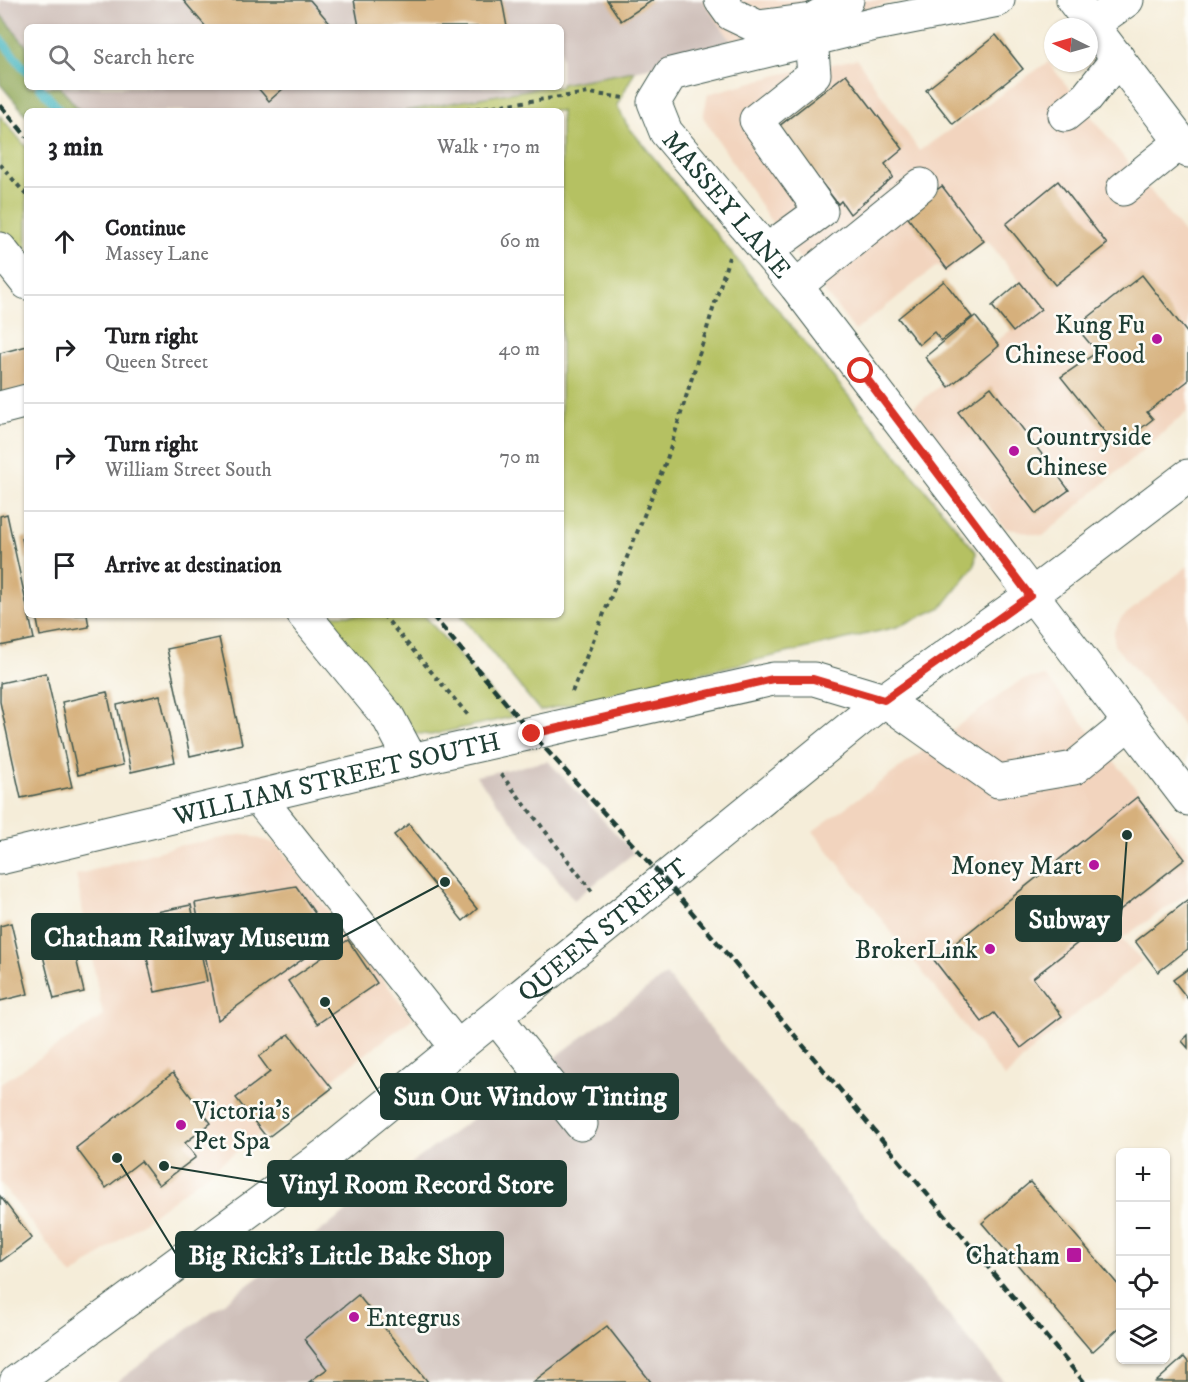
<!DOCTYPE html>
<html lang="en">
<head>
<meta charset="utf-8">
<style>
  :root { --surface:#fff; --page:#f6f6f6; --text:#202124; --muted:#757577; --line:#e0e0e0 }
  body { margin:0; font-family:"IM FELL DW Pica",serif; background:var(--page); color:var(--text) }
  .controls { position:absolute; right:18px; bottom:18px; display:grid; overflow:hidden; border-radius:9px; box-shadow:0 2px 4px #0004 }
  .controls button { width:54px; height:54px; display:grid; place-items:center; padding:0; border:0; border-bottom:2px solid var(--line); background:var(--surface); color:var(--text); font:30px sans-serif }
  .compass { position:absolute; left:1044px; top:18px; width:54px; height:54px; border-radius:50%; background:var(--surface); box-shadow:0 2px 4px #0004; rotate:275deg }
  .stop { position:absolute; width:18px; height:18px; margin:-14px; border:4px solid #d93025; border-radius:50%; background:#fff }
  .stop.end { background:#d93025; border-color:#fff; box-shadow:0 2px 6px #0008 }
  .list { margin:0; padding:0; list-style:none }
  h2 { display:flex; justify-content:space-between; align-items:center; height:78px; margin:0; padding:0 24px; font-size:26px }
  h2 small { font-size:20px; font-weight:400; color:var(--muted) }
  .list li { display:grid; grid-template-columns:39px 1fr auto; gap:18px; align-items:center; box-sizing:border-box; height:108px; padding:0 24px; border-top:2px solid var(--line) }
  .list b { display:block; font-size:22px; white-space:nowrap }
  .list p { margin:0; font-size:20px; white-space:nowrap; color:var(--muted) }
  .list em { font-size:20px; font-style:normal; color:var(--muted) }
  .icon { flex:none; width:33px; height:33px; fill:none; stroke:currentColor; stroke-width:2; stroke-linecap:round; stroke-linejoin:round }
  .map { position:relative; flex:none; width:1188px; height:1382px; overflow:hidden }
  .search { position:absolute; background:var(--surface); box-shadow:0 2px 4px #0004; left:24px; top:24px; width:540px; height:66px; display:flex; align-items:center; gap:15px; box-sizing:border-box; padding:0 21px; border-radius:9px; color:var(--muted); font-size:22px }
  .panel { position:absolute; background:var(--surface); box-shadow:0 2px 4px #0004; left:24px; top:108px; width:540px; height:510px; border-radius:9px }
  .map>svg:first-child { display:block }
  .built { fill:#f2d4be }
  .industrial { fill:#cfc0ba }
  .green { fill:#b5c162; stroke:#6a7f4b; stroke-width:1.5 }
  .forest { fill:#90a758; stroke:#587246; stroke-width:1.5 }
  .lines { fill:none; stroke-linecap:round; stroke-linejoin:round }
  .stream { stroke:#47b6c0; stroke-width:9 }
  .building { fill:#d6b07b }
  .minor-casing { stroke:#3f574d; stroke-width:35 }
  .major-casing { stroke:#3f574d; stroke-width:35 }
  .path { stroke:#3f574d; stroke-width:4; stroke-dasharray:4.5 4.5; stroke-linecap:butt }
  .minor { stroke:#fff; stroke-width:33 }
  .major { stroke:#fff; stroke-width:33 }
  .rail { stroke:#1f3d34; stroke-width:4.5; stroke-dasharray:9 4.5; stroke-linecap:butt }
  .route { stroke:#d93025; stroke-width:8 }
  .poi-dot { fill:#b5179e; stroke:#fdfcf7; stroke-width:2 }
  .labels { text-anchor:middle; stroke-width:5; stroke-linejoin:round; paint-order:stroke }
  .street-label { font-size:26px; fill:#1f3d34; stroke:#fdfcf7 }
  .poi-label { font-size:26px; fill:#1f3d34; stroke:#fdfcf7; text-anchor:end }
  .leader { fill:none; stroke:#1f3d34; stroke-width:2 }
  .callout-dot { fill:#1f3d34; stroke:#fdfcf7; stroke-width:2 }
  .callout { fill:#1f3d34; stroke:#1f3d34; stroke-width:2 }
  .callout-label { font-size:27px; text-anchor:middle; font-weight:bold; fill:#fff }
</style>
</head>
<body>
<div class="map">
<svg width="1188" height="1382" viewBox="0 0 1188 1382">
  <rect width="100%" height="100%" fill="#fdfcf7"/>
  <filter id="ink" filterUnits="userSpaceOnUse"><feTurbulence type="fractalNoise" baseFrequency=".0167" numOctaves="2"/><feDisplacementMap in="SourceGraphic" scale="12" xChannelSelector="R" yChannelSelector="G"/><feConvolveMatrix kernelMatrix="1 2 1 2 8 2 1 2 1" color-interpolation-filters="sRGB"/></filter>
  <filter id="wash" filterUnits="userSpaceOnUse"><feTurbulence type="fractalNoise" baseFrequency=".008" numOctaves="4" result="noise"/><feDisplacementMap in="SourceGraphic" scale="24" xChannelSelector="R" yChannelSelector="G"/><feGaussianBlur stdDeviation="1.35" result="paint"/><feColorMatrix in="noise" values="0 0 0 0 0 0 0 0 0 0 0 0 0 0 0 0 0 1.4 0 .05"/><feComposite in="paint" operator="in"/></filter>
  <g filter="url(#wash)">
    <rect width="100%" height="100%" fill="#f5edd9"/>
    <g class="built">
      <polygon points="702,0 901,0 735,46"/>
      <polygon points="857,59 919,151 1048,62 1188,238 1188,411 1043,536 1005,528 913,407 1040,307 987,240 945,273 938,265 855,331 770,220 703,117 708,94 782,74"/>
      <polygon points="1188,566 1188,731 1114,645 1114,631 1121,618"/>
      <polygon points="1045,676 1188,852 1188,893 1121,939 1142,960 1034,1048 1005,1078 813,831 1021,680"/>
      <polygon points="245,834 276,844 413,1018 72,1276 0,1182 0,1084 103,1016 76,875 177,846"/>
    </g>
    <g class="industrial">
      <polygon points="0,0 702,0 735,46 635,71 561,84 561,27 27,27 27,47 0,14"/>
      <polygon points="60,87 544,87 405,111 80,111"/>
      <polygon points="548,761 634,853 574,900 476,776"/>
      <polygon points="666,975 1004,1382 117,1382"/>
    </g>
    <g class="green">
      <polygon points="635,71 617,105 627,125 976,552 975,565 942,607 897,627 540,711 461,615 561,615 561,111 405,111 544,87 561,87 561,84"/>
      <polygon points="0,116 27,148 27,293 0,261"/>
      <polygon points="299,615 424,615 512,717 431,735 405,732"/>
    </g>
    <polygon class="forest" points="0,14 27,47 27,87 60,87 80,111 27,111 27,116 0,84"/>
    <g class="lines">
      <g class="stream">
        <polyline points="0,39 27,72"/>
        <polyline points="40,87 60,111"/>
      </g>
    </g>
    <g id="blocks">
      <g class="building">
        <polygon points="183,0 310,0 333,27 206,27"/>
        <polygon points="354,0 502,0 507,27 359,27"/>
        <polygon points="607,0 653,0 621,21"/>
        <polygon points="996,35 1023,69 953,124 926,90"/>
        <polygon points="846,74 903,149 885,164 893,177 850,214 841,201 838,204 778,127"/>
        <polygon points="257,87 285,87 269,101"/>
        <polygon points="1058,181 1107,244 1055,285 1006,224"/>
        <polygon points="942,186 984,241 947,269 905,214"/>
        <polygon points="1142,275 1188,334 1188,381 1147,412 1153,419 1117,447 1061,377 1097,352 1076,327"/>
        <polygon points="944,281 972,317 941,341 934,332 919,345 898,318"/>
        <polygon points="1020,282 1041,309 1013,332 992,306"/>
        <polygon points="975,316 999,346 949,387 925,357"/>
        <polygon points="27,346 27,387 0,394 0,353"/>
        <polygon points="991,387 1069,490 1036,514 958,412"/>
        <polygon points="7,514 34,639 0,646 0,516"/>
        <polygon points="27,537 27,559 26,559 22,538"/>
        <polygon points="36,615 87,615 89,627 40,636"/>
        <polygon points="219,638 242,744 190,756 167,649"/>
        <polygon points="46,673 72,787 21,798 0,702 0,683"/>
        <polygon points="107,692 123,765 78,775 62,702"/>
        <polygon points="160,695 175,762 131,772 117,705"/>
        <polygon points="1137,797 1185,859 1033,978 1062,1016 1021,1048 994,1013 982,1022 934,960"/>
        <polygon points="409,824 477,909 463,921 394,835"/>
        <polygon points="296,886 332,938 218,1020 195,903"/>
        <polygon points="1188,900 1188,949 1158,972 1135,941"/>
        <polygon points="191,905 207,981 155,992 137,916"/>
        <polygon points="67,920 84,992 54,999 36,928"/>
        <polygon points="11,923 28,994 0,1001 0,926"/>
        <polygon points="348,940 377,983 317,1024 288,981"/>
        <polygon points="1188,969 1188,999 1173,980"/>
        <polygon points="289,1034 332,1088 267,1138 236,1098 270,1072 259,1057"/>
        <polygon points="1188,1035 1188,1048 1182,1041"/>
        <polygon points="173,1073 211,1123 185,1143 196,1157 159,1185 141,1161 106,1188 76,1148"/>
        <polygon points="1030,1182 1120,1287 1120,1327 1092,1352 982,1223"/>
        <polygon points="0,1196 32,1238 0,1262"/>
        <polygon points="358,1295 428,1382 309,1382 327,1369 304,1339"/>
        <polygon points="607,1326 651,1382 533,1382"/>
        <polygon points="1184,1357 1188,1362 1188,1382 1156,1382"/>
      </g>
    </g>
  </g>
  <g filter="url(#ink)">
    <use href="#blocks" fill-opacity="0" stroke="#3f574d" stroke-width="1.5"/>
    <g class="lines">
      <defs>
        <g id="minor">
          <polyline points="721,0 731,14 758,27 812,20 847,0"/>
          <path id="s1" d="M998,0l-123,24 -204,50 -17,28 12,30 130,154 392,513"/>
          <polyline points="1093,24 1127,0"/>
          <polyline points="1065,115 1087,97 1118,58"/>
          <polyline points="1123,189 1181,142"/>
          <polyline points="0,249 27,283"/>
          <polyline points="766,251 821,211 756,120 814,74 811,40"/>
          <polyline points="796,286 921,185"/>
          <polyline points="0,408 27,401"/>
          <polyline points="304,615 388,717 411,760"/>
          <polyline points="258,797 456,1046"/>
          <path id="s2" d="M0,858l411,-98 362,-81h41l70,21 114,81 76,-13 55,-45"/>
          <polyline points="496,1017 581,1124"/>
        </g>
        <g id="major">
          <polyline points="1073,0 1188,151"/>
          <path id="s3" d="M16,1382l313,-230 555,-452 146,-104 158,-120"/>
        </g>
      </defs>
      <use href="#minor" class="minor-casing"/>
      <use href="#major" class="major-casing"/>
      <g class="path">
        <polyline points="458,111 589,93 624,98"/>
        <polyline points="0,164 27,196"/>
        <polyline points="383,615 468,715"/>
        <polyline points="572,692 667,459 729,257"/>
        <polyline points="501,774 594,894"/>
      </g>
      <use href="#minor" class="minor"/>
      <use href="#major" class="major"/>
      <g class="rail">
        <polyline points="0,105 27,137"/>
        <polyline points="432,615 532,734 665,880 1084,1382"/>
      </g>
    </g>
  </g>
  <g class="lines" filter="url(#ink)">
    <polyline class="route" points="532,734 773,679 813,679 884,700 1030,596 861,371"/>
  </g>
  <g class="poi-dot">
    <circle cx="1157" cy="339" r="6"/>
    <circle cx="1014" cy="451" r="6"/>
    <circle cx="1094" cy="865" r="6"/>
    <circle cx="990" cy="949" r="6"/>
    <circle cx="181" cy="1125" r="6"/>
    <rect x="1066" y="1247" width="16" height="16" rx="3"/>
    <circle cx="354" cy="1317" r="6"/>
  </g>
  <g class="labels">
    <g class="street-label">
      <text dy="9" stroke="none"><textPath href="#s1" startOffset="495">MASSEY LANE</textPath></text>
      <text dy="9" stroke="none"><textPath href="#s2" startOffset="346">WILLIAM STREET SOUTH</textPath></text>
      <text dy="9" stroke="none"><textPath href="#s3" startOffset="741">QUEEN STREET</textPath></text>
    </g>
    <g class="poi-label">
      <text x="1145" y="333">Kung Fu<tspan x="1145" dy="30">Chinese Food</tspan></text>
      <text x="1026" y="445" text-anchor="start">Countryside<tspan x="1026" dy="30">Chinese</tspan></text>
      <text x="1082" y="874">Money Mart</text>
      <text x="978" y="958">BrokerLink</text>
      <text x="193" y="1119" text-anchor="start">Victoria's<tspan x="193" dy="30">Pet Spa</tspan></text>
      <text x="1060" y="1264">Chatham</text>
      <text x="366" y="1326" text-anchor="start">Entegrus</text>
    </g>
  </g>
  <path class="leader" d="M1127 835L1121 918M445 882L342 937M325 1002L381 1096M164 1166L268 1183M117 1158L176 1254"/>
  <g class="callout-dot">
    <circle cx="1127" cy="835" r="6"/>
    <circle cx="445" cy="882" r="6"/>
    <circle cx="325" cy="1002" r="6"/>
    <circle cx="164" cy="1166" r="6"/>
    <circle cx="117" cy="1158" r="6"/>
  </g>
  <g class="callout">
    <rect x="1016" y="896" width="105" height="45" rx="6"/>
    <rect x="32" y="914" width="310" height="45" rx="6"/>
    <rect x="381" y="1074" width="297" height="45" rx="6"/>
    <rect x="268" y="1161" width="298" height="45" rx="6"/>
    <rect x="176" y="1232" width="327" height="45" rx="6"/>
  </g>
  <g class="callout-label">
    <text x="1069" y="928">Subway</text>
    <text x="187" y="946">Chatham Railway Museum</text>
    <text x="530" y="1105">Sun Out Window Tinting</text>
    <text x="417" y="1193">Vinyl Room Record Store</text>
    <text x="340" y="1264">Big Ricki's Little Bake Shop</text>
  </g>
</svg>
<div class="controls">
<button>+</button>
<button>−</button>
<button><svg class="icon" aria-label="locate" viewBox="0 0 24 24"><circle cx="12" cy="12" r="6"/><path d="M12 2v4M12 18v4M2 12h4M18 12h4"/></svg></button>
<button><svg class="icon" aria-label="layers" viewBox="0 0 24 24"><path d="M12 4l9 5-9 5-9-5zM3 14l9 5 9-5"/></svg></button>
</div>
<svg class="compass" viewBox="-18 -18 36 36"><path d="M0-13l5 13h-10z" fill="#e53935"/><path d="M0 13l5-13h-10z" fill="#757577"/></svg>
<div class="stop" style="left:861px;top:371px"></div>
<div class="stop end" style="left:532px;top:734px"></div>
<div class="search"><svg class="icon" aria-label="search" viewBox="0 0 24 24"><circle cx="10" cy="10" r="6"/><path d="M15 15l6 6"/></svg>Search here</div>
<section class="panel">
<h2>3 min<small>Walk · 170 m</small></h2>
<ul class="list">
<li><svg class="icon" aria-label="ahead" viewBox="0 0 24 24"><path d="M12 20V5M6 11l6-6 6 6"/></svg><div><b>Continue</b><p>Massey Lane</p></div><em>60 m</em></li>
<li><svg class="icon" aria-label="right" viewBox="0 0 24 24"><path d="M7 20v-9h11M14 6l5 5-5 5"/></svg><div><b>Turn right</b><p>Queen Street</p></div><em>40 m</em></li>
<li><svg class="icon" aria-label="right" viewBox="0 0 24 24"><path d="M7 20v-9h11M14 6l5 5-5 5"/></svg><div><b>Turn right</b><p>William Street South</p></div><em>70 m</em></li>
<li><svg class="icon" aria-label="arrive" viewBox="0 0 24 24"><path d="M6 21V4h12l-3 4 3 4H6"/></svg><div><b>Arrive at destination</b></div></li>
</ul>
</section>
</div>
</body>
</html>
